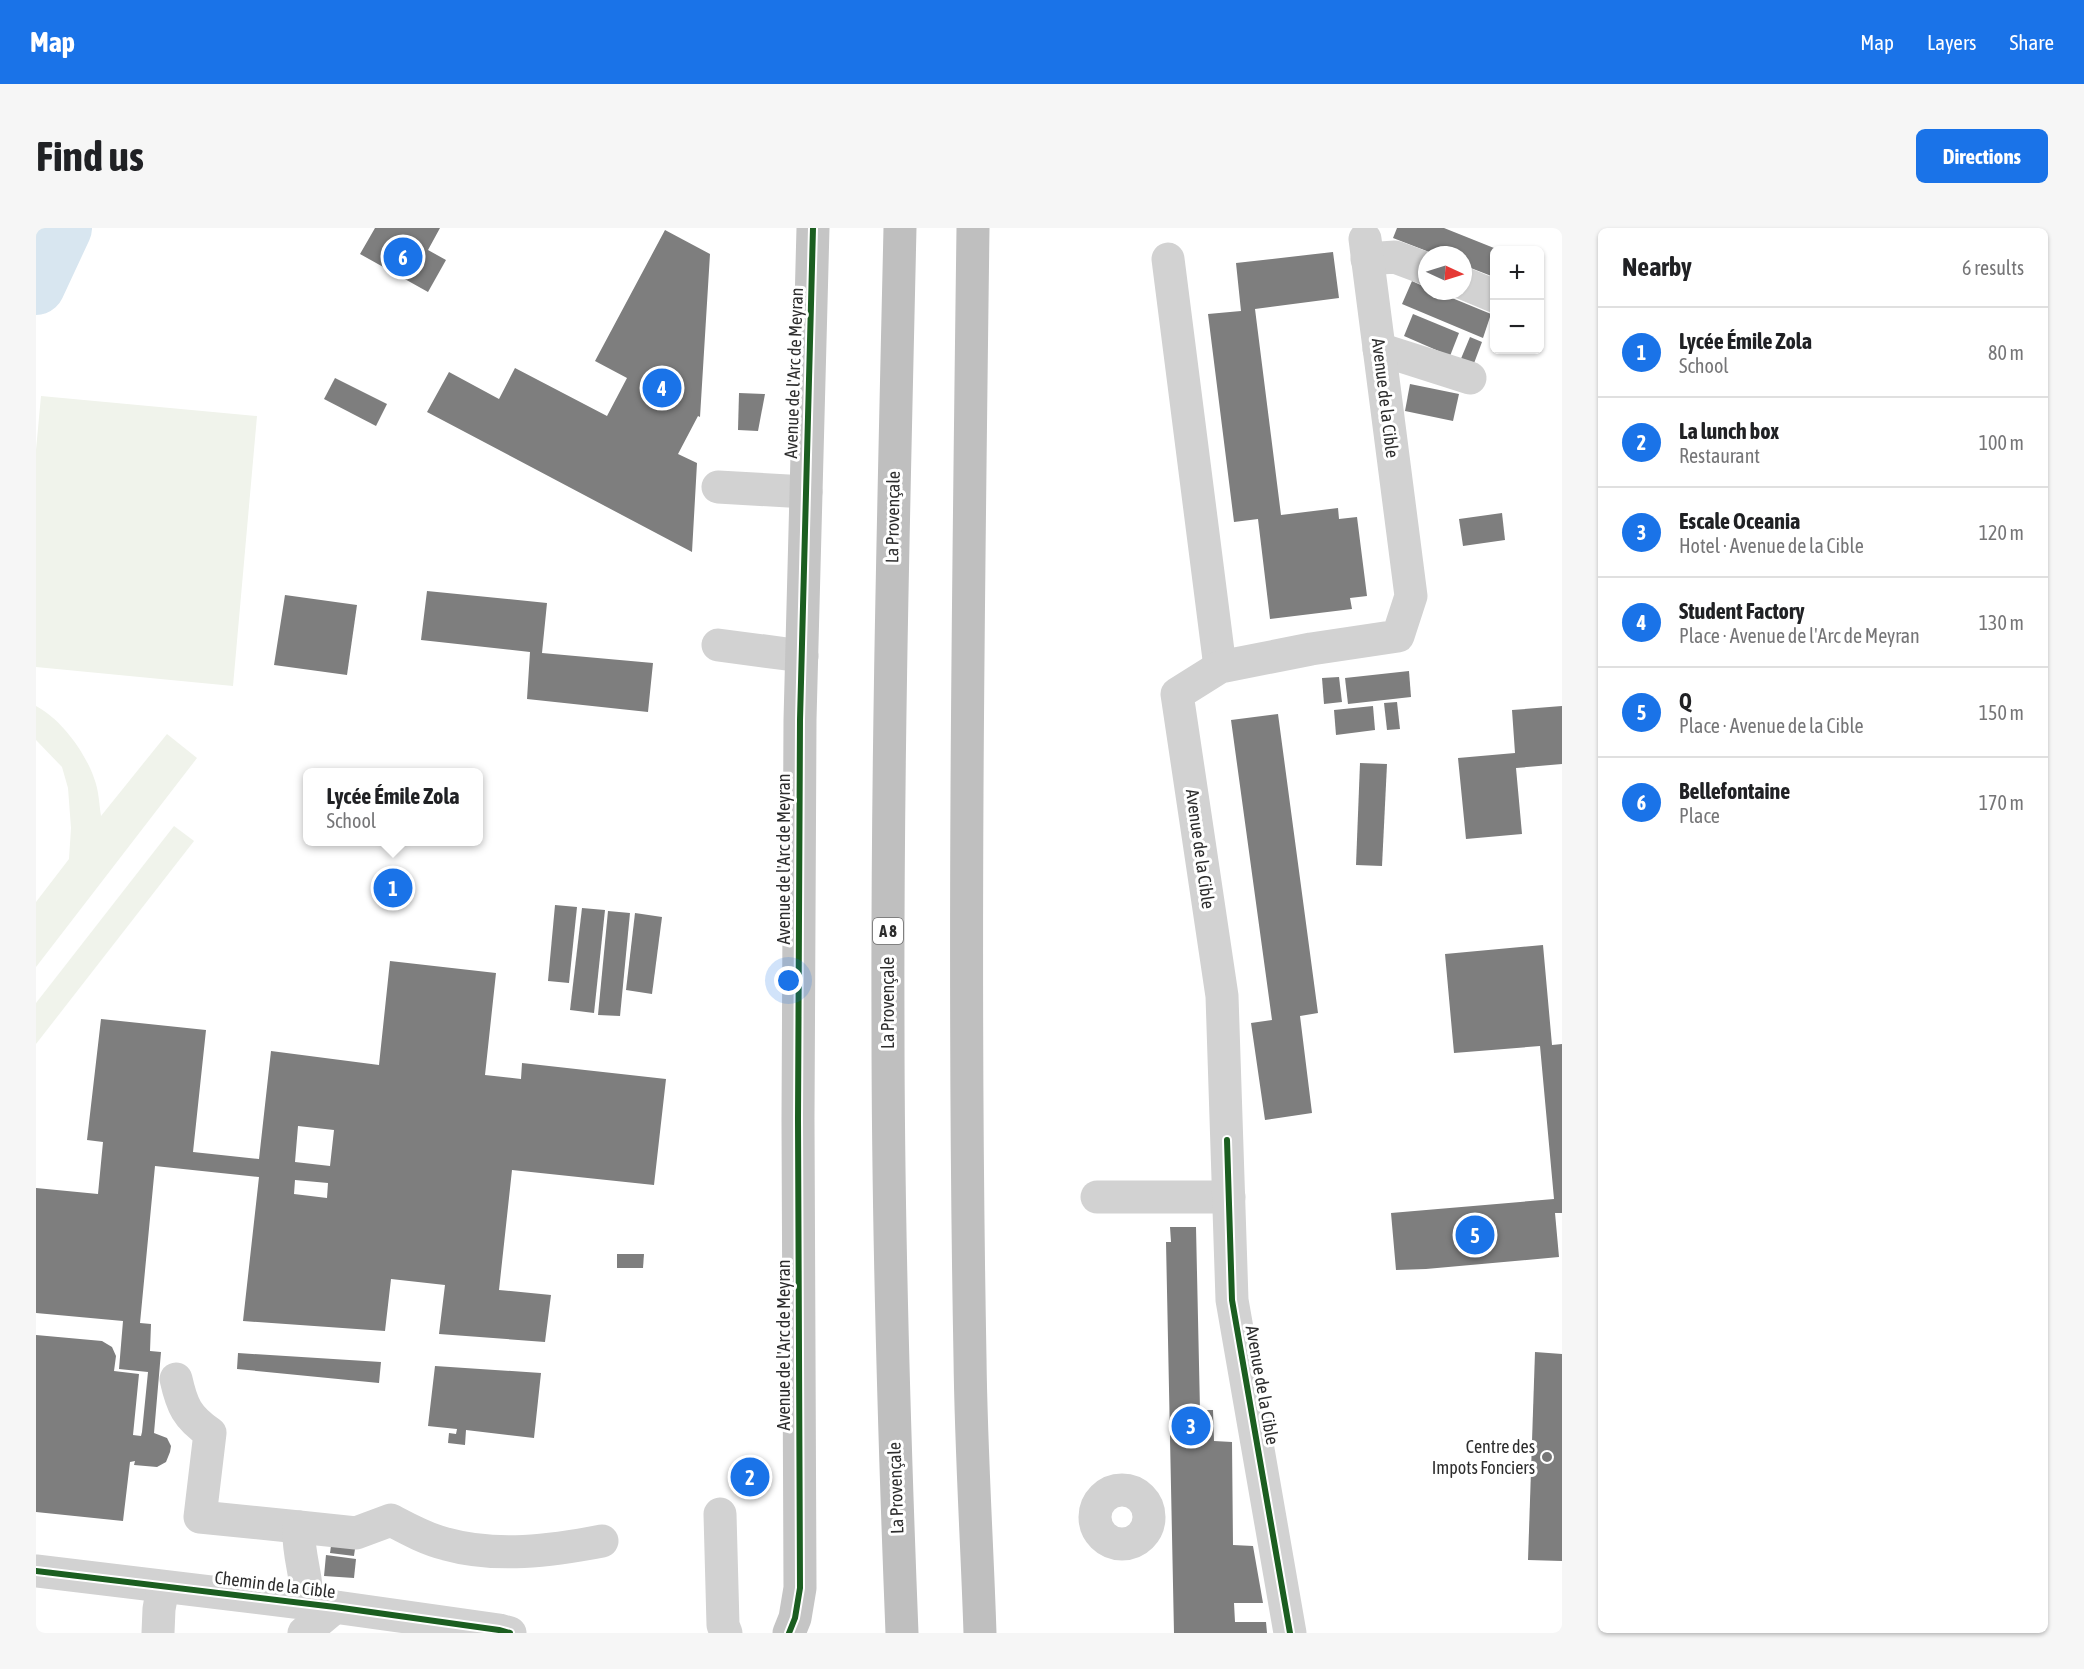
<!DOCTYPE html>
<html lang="en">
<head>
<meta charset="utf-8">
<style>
  :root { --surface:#fff; --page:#f6f6f6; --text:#202124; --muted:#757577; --line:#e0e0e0; --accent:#1a73e8 }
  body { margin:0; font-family:"Asap Condensed",sans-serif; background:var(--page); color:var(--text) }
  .controls { position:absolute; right:18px; top:18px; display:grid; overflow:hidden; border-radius:9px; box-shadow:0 2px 4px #0004 }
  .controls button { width:54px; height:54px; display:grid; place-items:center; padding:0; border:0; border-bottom:2px solid var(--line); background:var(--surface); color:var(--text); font:30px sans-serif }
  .compass { position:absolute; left:1382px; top:18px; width:54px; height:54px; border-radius:50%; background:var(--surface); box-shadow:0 2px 4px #0004; rotate:94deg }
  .you { position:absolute; left:753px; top:753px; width:21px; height:21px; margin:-15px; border:4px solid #fff; border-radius:50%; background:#1a73e8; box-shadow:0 0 0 9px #1a73e833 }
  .badge { display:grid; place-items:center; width:39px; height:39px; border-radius:50%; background:var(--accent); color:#fff; font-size:20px; font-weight:700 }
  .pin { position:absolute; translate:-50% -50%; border:3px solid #fff; box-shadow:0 2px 6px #0006 }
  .popup { position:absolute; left:267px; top:540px; width:180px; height:78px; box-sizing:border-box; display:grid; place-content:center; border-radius:9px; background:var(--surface); filter:drop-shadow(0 2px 4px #0005); font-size:20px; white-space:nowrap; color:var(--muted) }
  .popup b { font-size:22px; color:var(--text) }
  .popup::after { content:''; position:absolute; left:50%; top:100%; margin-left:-12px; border:12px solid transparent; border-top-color:var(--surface) }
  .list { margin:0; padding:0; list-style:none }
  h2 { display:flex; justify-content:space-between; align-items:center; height:78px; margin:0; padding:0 24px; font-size:26px }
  h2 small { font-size:20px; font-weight:400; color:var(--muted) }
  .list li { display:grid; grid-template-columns:39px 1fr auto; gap:18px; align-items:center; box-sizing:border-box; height:90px; padding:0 24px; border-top:2px solid var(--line) }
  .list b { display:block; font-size:22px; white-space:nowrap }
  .list p { margin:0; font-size:20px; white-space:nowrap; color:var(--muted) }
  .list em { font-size:20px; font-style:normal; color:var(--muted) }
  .map { position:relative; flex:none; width:1526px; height:1405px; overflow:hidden; border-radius:9px }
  header { display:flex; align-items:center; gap:36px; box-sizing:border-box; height:84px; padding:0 30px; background:var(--accent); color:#fff }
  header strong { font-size:28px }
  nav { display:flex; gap:33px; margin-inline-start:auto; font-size:21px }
  .intro { display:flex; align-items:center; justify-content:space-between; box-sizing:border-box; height:144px; padding:0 36px }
  h1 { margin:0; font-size:42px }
  .button { padding:15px 27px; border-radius:9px; background:var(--accent); color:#fff; font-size:21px; font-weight:700 }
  main { display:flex; gap:36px; padding:0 36px }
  aside { flex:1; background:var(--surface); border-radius:9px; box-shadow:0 2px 4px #0004 }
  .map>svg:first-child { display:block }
  .green { fill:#f0f3eb }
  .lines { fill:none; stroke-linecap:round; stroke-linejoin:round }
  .river { stroke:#d8e6f0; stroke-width:58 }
  .building { fill:#7e7e7e; fill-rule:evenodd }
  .minor { stroke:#d2d2d2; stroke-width:33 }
  .major { stroke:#c5c5c5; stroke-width:33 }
  .highway { stroke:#bfbfbf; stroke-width:33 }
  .cycleway-casing { stroke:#fff; stroke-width:10 }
  .cycleway { stroke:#1b5e20; stroke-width:6 }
  .poi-dot { fill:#767676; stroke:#fff; stroke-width:2 }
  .labels { text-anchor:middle; stroke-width:6; stroke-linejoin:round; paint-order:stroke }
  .shield { fill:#fff; stroke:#6c6c6c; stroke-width:1.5 }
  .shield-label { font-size:16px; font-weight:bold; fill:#2d2d2d }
  .street-label { font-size:18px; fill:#2d2d2d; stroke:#fff }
  .poi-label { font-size:18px; fill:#2d2d2d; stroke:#fff; text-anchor:end }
</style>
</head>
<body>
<header>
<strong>Map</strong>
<nav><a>Map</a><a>Layers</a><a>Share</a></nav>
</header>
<div class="intro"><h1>Find us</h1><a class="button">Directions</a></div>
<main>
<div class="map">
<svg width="1526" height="1405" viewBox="0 0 1526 1405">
  <rect width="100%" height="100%" fill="#fff"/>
  <g class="green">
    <polygon points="0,0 27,0 0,58"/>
    <polygon points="5,168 221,188 197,458 0,439 0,222"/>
    <path d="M0,478c25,13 49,46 58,72 5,13 5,25 7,38l66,-82 30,24 -161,209v-65l33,-43 2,-31 -3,-40 -6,-21 -26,-27z"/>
    <polygon points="138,598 158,613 0,816 0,775"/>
  </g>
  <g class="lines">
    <polyline class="river" points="0,58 27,0"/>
  </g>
  <g class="building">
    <polygon points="339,0 404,0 392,22 410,32 392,64 324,26"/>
    <polygon points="1361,0 1408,0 1463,22 1458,22 1458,49 1427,37 1427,27 1401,27 1357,10"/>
    <polygon points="629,2 674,26 664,189 662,188 642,226 661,235 656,324 391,184 413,144 463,171 479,140 571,188 591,150 559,133"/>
    <polygon points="1297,24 1303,70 1219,81 1245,287 1302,280 1303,291 1321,289 1331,368 1314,370 1316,381 1234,391 1222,291 1198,294 1172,86 1205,83 1200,35"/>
    <polygon points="1376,53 1391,60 1391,63 1399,63 1455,86 1447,110 1366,76"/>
    <polygon points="1377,86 1423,105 1414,128 1368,108"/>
    <polygon points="1434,109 1446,114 1437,138 1424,133"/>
    <polygon points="299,150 351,176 340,198 288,171"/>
    <polygon points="1374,156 1423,166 1417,193 1369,183"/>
    <polygon points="703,165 729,166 722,203 702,202"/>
    <polygon points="1466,285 1469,312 1427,318 1423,291"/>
    <polygon points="391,363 511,375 506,425 617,435 612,484 491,471 494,424 385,412"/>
    <polygon points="249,367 321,377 311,447 238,437"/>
    <polygon points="1373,443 1375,469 1312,476 1309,450"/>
    <polygon points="1303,449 1306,474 1288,476 1286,450"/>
    <polygon points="1361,474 1364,501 1351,502 1348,475"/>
    <polygon points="1337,478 1339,502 1300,507 1298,482"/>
    <polygon points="1526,478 1526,536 1480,540 1486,606 1430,611 1422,530 1479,525 1476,482"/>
    <polygon points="1242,486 1282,785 1264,788 1276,885 1229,892 1215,795 1236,792 1195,492"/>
    <polygon points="1324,535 1351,536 1346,638 1320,637"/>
    <polygon points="519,677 541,679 533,755 512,753"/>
    <polygon points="546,680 569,682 558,785 534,782"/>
    <polygon points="572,683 594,685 584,788 562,787"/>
    <polygon points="599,685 626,689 616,766 590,762"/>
    <polygon points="1507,717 1516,817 1526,816 1526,985 1519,985 1523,1029 1390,1041 1360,1042 1355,985 1518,971 1504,818 1418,825 1409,726"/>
    <path d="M354,733l106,12 -11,102 36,4 1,-16 144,16 -12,106 -142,-15 -13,120 52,5 -6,47 -106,-8 6,-49 -54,-6 -6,52 -142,-10 16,-144 -104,-11 -15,157 11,1 -1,27 11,1 -7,81 13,5 4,8 -1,6 -4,10 -9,5 -23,-2 1,-4 -5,1 -7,59 -87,-9v-177l66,6 10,6 4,9 -2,15 25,3 -6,61 8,1 1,-4 6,-60 -29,-3 4,-48 -87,-8v-125l62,6 5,-52 -16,-2 14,-121 105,11 -13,122 66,7 12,-108 108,14zM262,898l36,4 -4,36 -35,-4zM259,952l33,3 -1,15 -33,-4z"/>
    <polygon points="1134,999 1160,999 1164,1182 1177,1182 1178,1213 1196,1214 1197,1317 1217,1318 1227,1375 1198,1375 1199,1394 1230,1394 1231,1405 1138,1405 1130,1014 1135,1014"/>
    <polygon points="581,1026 608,1026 607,1040 581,1040"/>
    <polygon points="1499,1124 1526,1126 1526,1333 1492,1332"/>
    <polygon points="202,1125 345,1134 343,1155 201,1141"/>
    <polygon points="399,1138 505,1145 498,1210 430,1202 429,1217 412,1215 413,1205 420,1206 421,1201 392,1198"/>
    <polygon points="296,1311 320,1313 318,1328 294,1325"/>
    <polygon points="290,1327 320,1331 318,1350 288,1348"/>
  </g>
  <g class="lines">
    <g class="minor">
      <polyline points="1132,31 1184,439"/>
      <polyline points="1331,31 1359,29 1391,41"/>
      <polyline points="1427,55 1458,68"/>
      <polyline points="1343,121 1434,150"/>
      <polyline points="682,259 770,264"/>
      <polyline points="682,417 766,428"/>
      <polyline points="1061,969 1193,969"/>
      <path d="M140,1151c6,27 11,38 34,54l-10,84 99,10"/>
      <circle cx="1086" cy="1289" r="27"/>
      <polyline points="684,1286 687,1397 690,1405"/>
      <polyline points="0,1343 299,1379 463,1402 474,1405"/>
      <path d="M271,1375c1,-25 -10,-50 -8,-76l57,6 35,-13c17,9 35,19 55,24 50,14 105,7 156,-3"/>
      <polyline points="122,1405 123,1381 127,1359"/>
      <polyline points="268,1405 299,1379"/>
      <polyline points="1254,1405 1196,1072 1186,768 1141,466 1184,439 1275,421 1362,408 1375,368 1329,11"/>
    </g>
    <polyline class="major" points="753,1405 759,1390 764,1360 762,891 764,492 777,0"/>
    <g class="highway">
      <path d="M864,0c-6,266 -13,532 -12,798 0,202 6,405 14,607"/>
      <path d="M937,0c-5,377 -10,753 -3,1130 1,92 7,183 10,275"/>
    </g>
    <defs>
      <g id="cycleway">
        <polyline points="1191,912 1196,1072 1254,1405"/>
        <polyline points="0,1343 299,1379 463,1402 474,1405"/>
        <polyline points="753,1405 759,1390 764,1360 762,891 764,492 777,0"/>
      </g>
    </defs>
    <use href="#cycleway" class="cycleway-casing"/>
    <use href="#cycleway" class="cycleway"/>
  </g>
  <circle class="poi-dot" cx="1511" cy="1229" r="6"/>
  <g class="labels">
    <rect class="shield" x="837" y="690" width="30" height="26" rx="4.5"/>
    <g class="shield-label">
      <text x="852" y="709">A 8</text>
    </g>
    <g class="street-label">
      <text transform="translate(758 145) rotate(-88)" y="6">Avenue de l'Arc de Meyran</text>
      <text transform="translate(1349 170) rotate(83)" y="6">Avenue de la Cible</text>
      <text transform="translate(857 289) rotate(-89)" y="6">La Provençale</text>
      <text transform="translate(1164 621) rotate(82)" y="6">Avenue de la Cible</text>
      <text transform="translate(748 631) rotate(-90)" y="6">Avenue de l'Arc de Meyran</text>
      <text transform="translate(852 775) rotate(-90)" y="6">La Provençale</text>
      <text transform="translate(748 1117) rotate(-90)" y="6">Avenue de l'Arc de Meyran</text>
      <text transform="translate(1226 1157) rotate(80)" y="6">Avenue de la Cible</text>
      <text transform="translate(860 1260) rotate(-92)" y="6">La Provençale</text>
      <text transform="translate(239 1357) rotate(7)" y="6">Chemin de la Cible</text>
    </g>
    <g class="poi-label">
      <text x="1499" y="1225">Centre des<tspan x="1499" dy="21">Impots Fonciers</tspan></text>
    </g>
  </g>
</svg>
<div class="controls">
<button>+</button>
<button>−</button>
</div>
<svg class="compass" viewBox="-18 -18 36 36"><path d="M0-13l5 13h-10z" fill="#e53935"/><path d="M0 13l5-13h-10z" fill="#757577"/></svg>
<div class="you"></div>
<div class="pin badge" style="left:357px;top:660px">1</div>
<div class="popup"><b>Lycée Émile Zola</b>School</div>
<div class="pin badge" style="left:714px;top:1249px">2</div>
<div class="pin badge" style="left:1155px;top:1198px">3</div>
<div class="pin badge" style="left:626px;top:160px">4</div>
<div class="pin badge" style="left:1439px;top:1007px">5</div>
<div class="pin badge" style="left:367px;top:29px">6</div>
</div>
<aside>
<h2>Nearby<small>6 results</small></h2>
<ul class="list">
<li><span class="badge">1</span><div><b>Lycée Émile Zola</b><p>School</p></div><em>80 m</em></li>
<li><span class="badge">2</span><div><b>La lunch box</b><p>Restaurant</p></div><em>100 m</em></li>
<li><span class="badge">3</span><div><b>Escale Oceania</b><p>Hotel · Avenue de la Cible</p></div><em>120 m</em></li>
<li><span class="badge">4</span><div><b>Student Factory</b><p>Place · Avenue de l'Arc de Meyran</p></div><em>130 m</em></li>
<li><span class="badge">5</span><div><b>Q</b><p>Place · Avenue de la Cible</p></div><em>150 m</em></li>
<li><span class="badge">6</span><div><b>Bellefontaine</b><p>Place</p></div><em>170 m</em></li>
</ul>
</aside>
</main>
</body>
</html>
